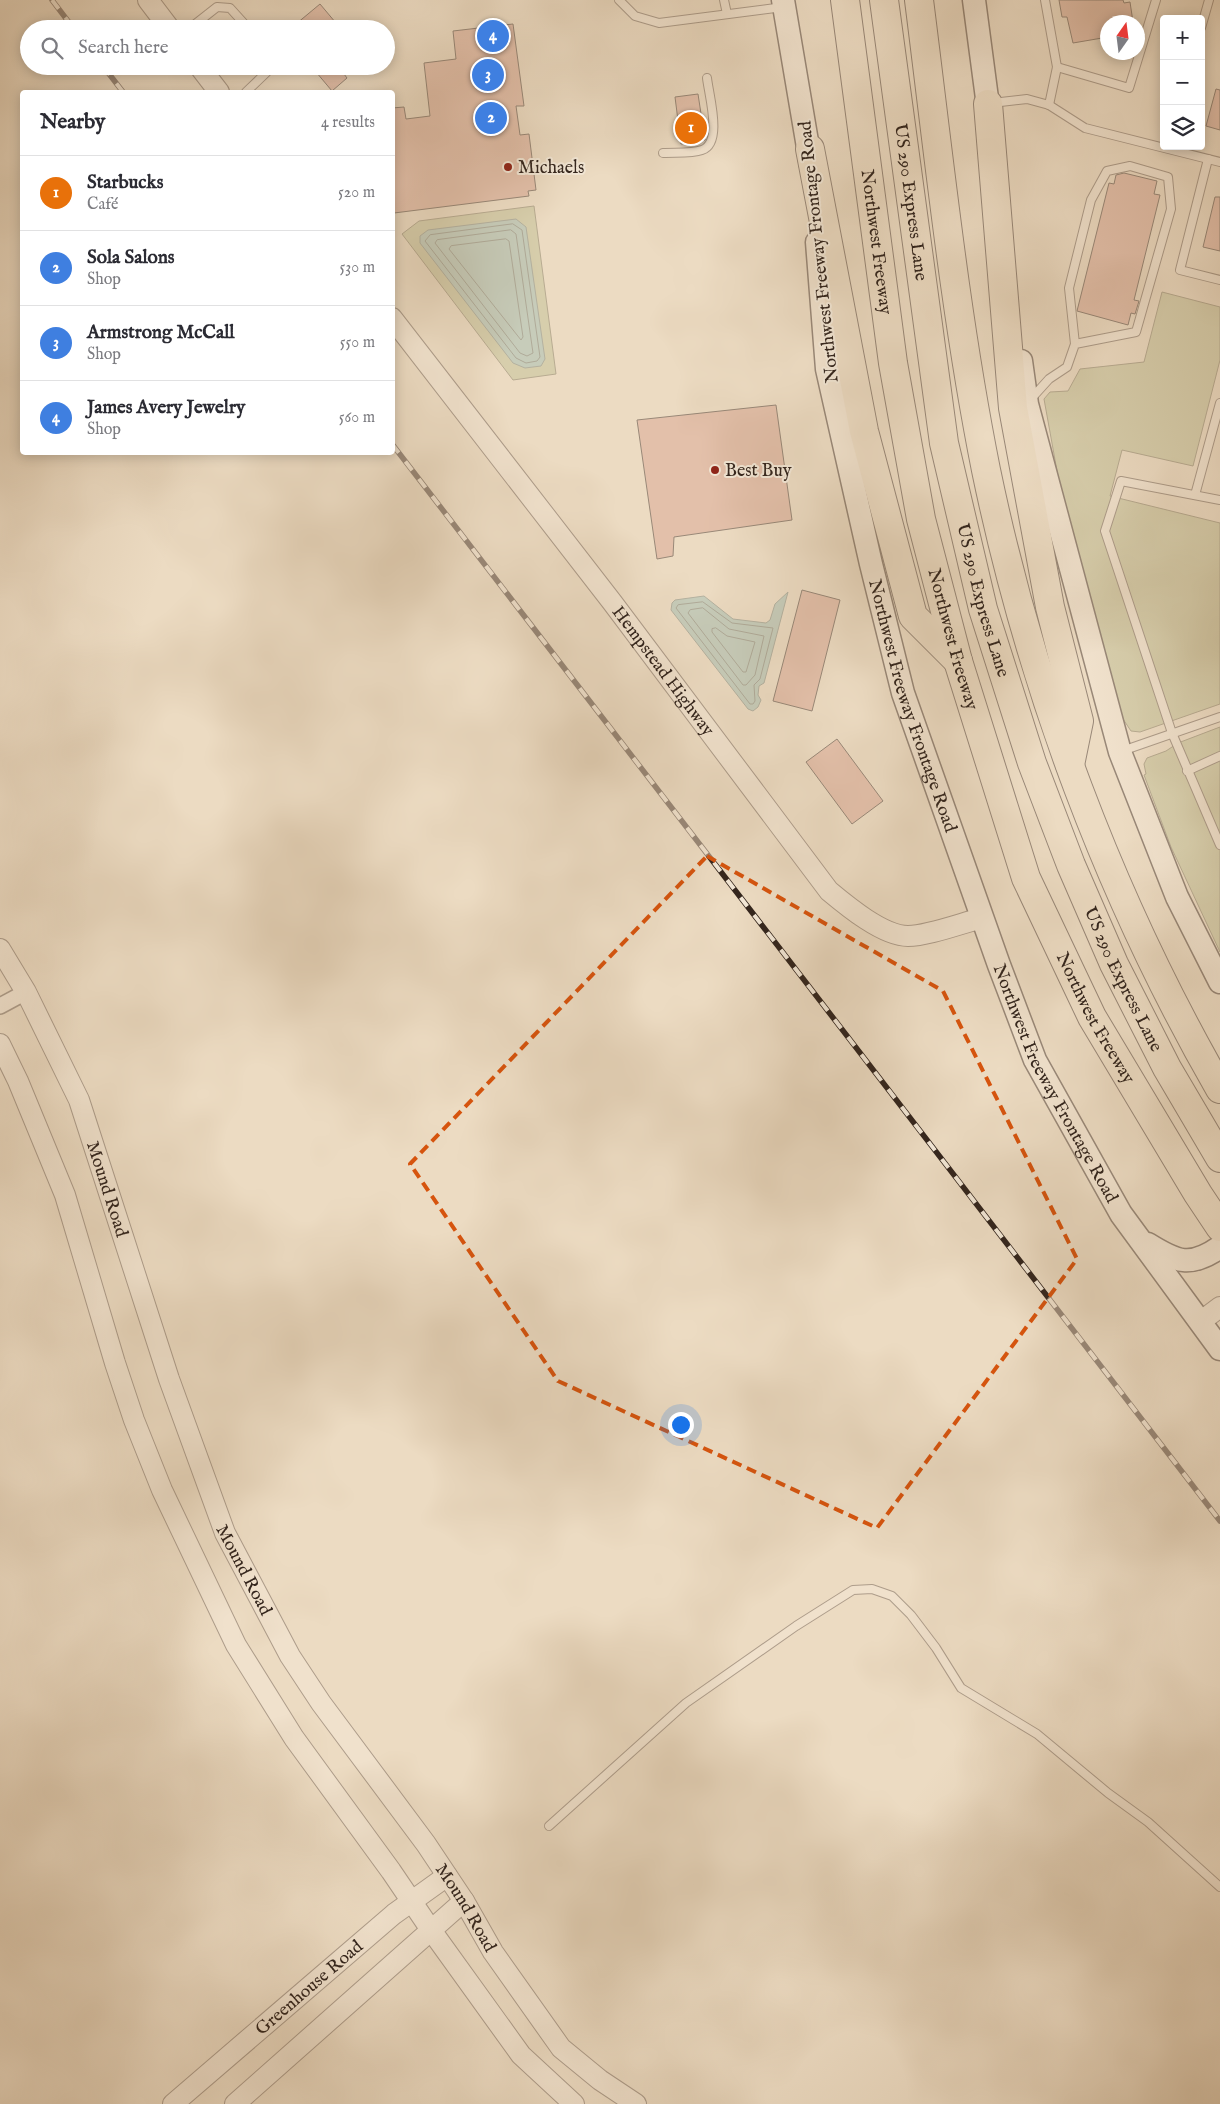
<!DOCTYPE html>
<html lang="en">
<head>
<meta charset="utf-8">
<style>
  :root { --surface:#fff; --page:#f7f7f7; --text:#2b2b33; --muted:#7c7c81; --line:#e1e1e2; --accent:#8f2418 }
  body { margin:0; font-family:"IM FELL English",serif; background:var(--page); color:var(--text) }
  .controls { position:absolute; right:15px; top:15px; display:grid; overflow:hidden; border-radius:5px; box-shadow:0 2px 12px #0003 }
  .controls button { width:45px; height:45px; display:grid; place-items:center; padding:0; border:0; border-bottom:1px solid var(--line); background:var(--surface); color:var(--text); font:25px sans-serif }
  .compass { position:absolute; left:1100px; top:15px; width:45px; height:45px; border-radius:50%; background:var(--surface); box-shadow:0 2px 12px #0003; rotate:14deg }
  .you { position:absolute; left:680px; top:1424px; width:18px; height:18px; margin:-12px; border:4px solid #fff; border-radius:50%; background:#1a73e8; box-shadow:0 0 0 8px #1a73e833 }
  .badge { display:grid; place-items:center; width:32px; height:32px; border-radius:50%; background:var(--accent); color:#fff; font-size:16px; font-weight:700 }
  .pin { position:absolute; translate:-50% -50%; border:2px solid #fff; box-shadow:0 1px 5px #0006 }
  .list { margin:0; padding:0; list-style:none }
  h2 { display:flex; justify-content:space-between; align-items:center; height:65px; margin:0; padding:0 20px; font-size:21px }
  h2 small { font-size:16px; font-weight:400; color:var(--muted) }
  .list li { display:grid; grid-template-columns:32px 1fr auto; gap:15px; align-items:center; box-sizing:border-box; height:75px; padding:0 20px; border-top:1px solid var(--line) }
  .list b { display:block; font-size:19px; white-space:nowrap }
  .list p { margin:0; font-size:16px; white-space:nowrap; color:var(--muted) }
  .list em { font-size:16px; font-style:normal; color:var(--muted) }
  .icon { flex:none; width:28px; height:28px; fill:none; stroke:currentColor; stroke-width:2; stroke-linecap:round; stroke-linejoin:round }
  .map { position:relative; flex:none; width:1220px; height:2104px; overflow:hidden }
  .search { position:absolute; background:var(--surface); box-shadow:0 2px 12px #0003; left:20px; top:20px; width:375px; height:55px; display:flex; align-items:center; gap:12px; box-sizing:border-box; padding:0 18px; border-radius:28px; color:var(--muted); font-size:19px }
  .panel { position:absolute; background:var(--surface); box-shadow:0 2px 12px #0003; left:20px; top:90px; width:375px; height:365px; border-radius:5px }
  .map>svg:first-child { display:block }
  .green { fill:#bcbf90; stroke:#787256 }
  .water { fill:#99bbaf; stroke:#707f75 }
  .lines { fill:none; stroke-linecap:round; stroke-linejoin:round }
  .shore { stroke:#667066; stroke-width:1 }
  .building { fill:#d7a18d; stroke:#33251d }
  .service-casing { stroke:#615246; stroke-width:10 }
  .minor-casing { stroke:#615246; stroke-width:18 }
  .tertiary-casing { stroke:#615246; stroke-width:22 }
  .secondary-casing { stroke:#33251d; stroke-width:25 }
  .motorway-casing { stroke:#33251d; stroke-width:30 }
  .service { stroke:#f3e8d7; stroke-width:8 }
  .minor { stroke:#f3e8d7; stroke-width:15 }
  .tertiary { stroke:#f3e8d7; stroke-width:20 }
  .secondary { stroke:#f3e8d7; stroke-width:22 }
  .motorway { stroke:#ecdbc2; stroke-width:28 }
  .rail-casing { stroke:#33251d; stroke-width:5.5 }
  .rail { stroke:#f3e8d7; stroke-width:4; stroke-dasharray:11; stroke-linecap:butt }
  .marked { fill:none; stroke:#d6540e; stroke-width:4; stroke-dasharray:10 6; stroke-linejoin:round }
  .poi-dot { fill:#8f2418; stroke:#f3e8d7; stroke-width:2 }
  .labels { text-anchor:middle; stroke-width:4; stroke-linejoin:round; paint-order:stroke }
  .poi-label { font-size:18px; fill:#33251d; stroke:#f3e8d7; text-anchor:start }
  .street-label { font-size:18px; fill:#33251d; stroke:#f3e8d7 }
</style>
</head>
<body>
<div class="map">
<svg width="1220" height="2104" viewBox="0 0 1220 2104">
  <rect width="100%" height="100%" fill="#ecdbc2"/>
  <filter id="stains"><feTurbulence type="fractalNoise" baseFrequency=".004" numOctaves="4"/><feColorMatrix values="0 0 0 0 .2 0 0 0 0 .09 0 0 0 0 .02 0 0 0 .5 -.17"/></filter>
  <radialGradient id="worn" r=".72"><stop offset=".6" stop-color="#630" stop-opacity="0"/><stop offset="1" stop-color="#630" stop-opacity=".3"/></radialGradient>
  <g class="green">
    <polygon points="534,206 556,374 513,380 402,234 419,221"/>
    <polygon points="1162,292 1220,307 1220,360 1193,466 1122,450 1110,496 1220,523 1220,704 1140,732 1131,731 1123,719 1065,515 1044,399 1050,392 1068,391 1080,369 1144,362"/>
    <polygon points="1220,727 1220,952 1171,847 1144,775 1146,774 1144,764 1147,758 1166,751 1178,743"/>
  </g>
  <g class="water">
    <polygon points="516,219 526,227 545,359 541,366 525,368 513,363 420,243 420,236 428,230"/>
    <polygon points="788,592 764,683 759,686 758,695 761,700 758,707 753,711 748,709 671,610 672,603 675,600 704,596 733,619 766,623 770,620 775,604"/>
  </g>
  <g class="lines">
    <g class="shore">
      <polygon points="513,224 522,230 540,357 537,361 526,363 516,358 425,241 430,235"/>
      <polygon points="511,230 516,234 533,353 527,356 520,353 435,243 437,240"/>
      <polygon points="506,239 509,241 523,337 521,340 449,249 451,246"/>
      <polygon points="703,602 732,623 773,628 760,679 754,685 755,701 753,704 750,704 676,608 678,605"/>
      <polygon points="703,608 729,629 764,636 755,675 746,685 743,685 688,613 690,610"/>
      <polygon points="716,628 727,636 755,642 746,672 743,672 712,632 712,629"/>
    </g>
  </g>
  <g class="building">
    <polygon points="1059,0 1123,0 1124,3 1130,2 1133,22 1108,22 1108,37 1073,43 1067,17 1062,17"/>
    <polygon points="320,4 341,29 290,29"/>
    <polygon points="513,24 524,106 516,106 520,135 529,134 536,190 528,191 529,196 394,213 392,108 404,107 406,119 430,116 424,63 456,59 453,31"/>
    <polygon points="311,66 338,66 347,78 332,91"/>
    <polygon points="1216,89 1220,90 1220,130 1206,126"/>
    <polygon points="698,94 705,140 681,144 675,97"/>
    <polygon points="1124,173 1157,181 1154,194 1160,195 1134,300 1139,301 1135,314 1131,313 1128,325 1077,311 1109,183 1114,184 1116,175"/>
    <polygon points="1215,197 1220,197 1220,251 1203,247"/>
    <polygon points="776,405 792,520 674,537 673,556 657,559 637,420"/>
    <polygon points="802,590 840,600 812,711 773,701"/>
    <polygon points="837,739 883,801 852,824 806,762"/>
  </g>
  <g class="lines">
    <defs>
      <g id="service">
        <polyline points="619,0 635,16 659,23 783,7"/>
        <polyline points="724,0 727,14"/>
        <polyline points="1045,0 1057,67 1049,105"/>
        <polyline points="1201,28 1209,0"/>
        <polyline points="189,29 217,7 230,8 249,29"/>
        <polyline points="1057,67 1129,88 1156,0"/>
        <polyline points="246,92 269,70 269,66"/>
        <polyline points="992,103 1027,99 1049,105 1085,128 1220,162"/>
        <path d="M663,153c11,-1 28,1 39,-3 21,-7 7,-54 5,-72"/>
        <polyline points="1208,159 1180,270 1220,280"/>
        <polyline points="1030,400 1049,379 1067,367 1075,344 1069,288 1091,200 1107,171 1130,166 1168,177 1171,209 1136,332 1075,344"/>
        <polyline points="1195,495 1220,403"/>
        <polyline points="1220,500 1121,481 1105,531 1172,733 1220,845"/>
        <polyline points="1122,751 1220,717"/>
        <polyline points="1187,771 1220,756"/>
        <polyline points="549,1826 686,1703 796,1626 853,1590 872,1589 892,1596 911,1615 936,1648 961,1688 1037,1734 1108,1793 1148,1822 1220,1887"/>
      </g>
      <polyline id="minor" points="0,1006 26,992"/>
      <g id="tertiary">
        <polyline points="148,0 170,29"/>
        <polyline points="199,66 219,92"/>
        <path id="s1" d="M392,318l220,284 217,289c18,15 54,45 79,45 20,0 54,-13 74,-18"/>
        <path id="s2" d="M0,949l26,43 53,108 90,279 56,154 65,123 31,47 105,141 38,57 29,51 68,96 39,32 36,24"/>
        <polyline points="0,1044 18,1081 65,1195 115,1363 134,1420 162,1490 236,1645 294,1738 391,1871 431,1930 521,2055 574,2104"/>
        <polyline points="1200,1322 1220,1307"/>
        <path id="s3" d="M173,2104l221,-190 53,-38"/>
        <polyline points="235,2104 464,1901"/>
      </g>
      <g id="secondary">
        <polyline points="783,0 811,165"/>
        <polyline points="974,0 990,121"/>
        <path id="s4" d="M817,242l10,127 44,195 32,129 96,272 36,95 86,154 99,135"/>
        <polyline points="1021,361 1027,404 1120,752 1177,897 1220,982"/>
        <path d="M1148,1244c29,18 42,24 72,3"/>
      </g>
      <g id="motorway">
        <path id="s5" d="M845,0l48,363 28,156 37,142 68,217 66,139 106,177 22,33"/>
        <path id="s6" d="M884,0l60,443 39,166 49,154 39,102 43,99 53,104 53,90"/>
        <path d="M919,0c20,157 36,315 67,470 45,217 124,428 234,619"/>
        <polyline points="988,104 1013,408 1050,607 1079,721 1070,765"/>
        <polyline points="810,149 864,431 913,616 958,661"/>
      </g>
    </defs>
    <use href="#service" class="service-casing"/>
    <use href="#minor" class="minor-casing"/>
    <use href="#tertiary" class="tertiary-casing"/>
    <use href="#secondary" class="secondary-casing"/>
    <use href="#motorway" class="motorway-casing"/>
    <use href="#service" class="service"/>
    <use href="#minor" class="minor"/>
    <use href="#tertiary" class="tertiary"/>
    <use href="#secondary" class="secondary"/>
    <use href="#motorway" class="motorway"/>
    <defs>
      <g id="rail">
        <polyline points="52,0 74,29"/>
        <polyline points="103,66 123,92"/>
        <polyline points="392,444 1220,1521"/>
      </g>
    </defs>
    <use href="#rail" class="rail-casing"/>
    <use href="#rail" class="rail"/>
  </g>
  <path d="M0 0H1220V2104H0ZM707,856l236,135 134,268 -200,269 -319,-147 -148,-217z" fill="#ecdbc2" fill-opacity=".55" fill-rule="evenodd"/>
  <path class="marked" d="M707,856l236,135 134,268 -200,269 -319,-147 -148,-217z"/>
  <g class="poi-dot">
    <circle cx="508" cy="167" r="5"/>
    <circle cx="715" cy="470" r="5"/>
  </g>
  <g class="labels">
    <g class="poi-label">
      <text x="518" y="173">Michaels</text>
      <text x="725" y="476">Best Buy</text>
    </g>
    <g class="street-label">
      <text dy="6" stroke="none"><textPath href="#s6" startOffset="204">US 290 Express Lane</textPath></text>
      <text dy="6" stroke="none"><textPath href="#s5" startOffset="244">Northwest Freeway</textPath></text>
      <text transform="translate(818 252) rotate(-96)" y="6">Northwest Freeway Frontage Road</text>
      <text dy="6" stroke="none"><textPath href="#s6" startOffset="609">US 290 Express Lane</textPath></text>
      <text dy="6" stroke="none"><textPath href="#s5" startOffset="649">Northwest Freeway</textPath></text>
      <text dy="6" stroke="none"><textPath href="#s1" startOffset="445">Hempstead Highway</textPath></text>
      <text dy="6" stroke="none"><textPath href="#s4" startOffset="475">Northwest Freeway Frontage Road</textPath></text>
      <text dy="6" stroke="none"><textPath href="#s6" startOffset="1014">US 290 Express Lane</textPath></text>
      <text dy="6" stroke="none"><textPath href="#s5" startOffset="1055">Northwest Freeway</textPath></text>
      <text dy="6" stroke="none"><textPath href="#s4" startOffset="880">Northwest Freeway Frontage Road</textPath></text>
      <text dy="6" stroke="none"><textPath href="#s2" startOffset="264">Mound Road</textPath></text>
      <text dy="6" stroke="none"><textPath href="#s2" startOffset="669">Mound Road</textPath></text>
      <text dy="6" stroke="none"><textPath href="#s2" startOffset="1074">Mound Road</textPath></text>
      <text dy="6" stroke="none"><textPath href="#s3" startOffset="179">Greenhouse Road</textPath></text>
    </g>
  </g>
  <rect width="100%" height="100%" filter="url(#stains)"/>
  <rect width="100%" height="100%" fill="url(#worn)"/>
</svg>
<div class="controls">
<button>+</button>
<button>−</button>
<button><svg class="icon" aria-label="layers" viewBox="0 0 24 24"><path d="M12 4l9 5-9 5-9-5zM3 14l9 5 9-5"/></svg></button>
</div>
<svg class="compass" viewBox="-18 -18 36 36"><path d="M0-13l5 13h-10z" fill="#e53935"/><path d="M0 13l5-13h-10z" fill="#7c7c81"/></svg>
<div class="you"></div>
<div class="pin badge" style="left:691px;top:128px;background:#e8710a">1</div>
<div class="pin badge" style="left:491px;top:118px;background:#3f7fe0">2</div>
<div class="pin badge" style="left:488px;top:75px;background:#3f7fe0">3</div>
<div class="pin badge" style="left:493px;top:36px;background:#3f7fe0">4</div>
<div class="search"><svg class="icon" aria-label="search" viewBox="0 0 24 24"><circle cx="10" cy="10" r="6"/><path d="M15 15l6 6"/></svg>Search here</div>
<section class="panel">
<h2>Nearby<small>4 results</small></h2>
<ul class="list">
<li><span class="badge" style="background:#e8710a">1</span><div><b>Starbucks</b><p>Café</p></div><em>520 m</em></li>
<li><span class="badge" style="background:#3f7fe0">2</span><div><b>Sola Salons</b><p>Shop</p></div><em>530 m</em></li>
<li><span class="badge" style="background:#3f7fe0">3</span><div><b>Armstrong McCall</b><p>Shop</p></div><em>550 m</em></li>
<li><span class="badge" style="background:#3f7fe0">4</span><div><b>James Avery Jewelry</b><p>Shop</p></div><em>560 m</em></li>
</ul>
</section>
</div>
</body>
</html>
